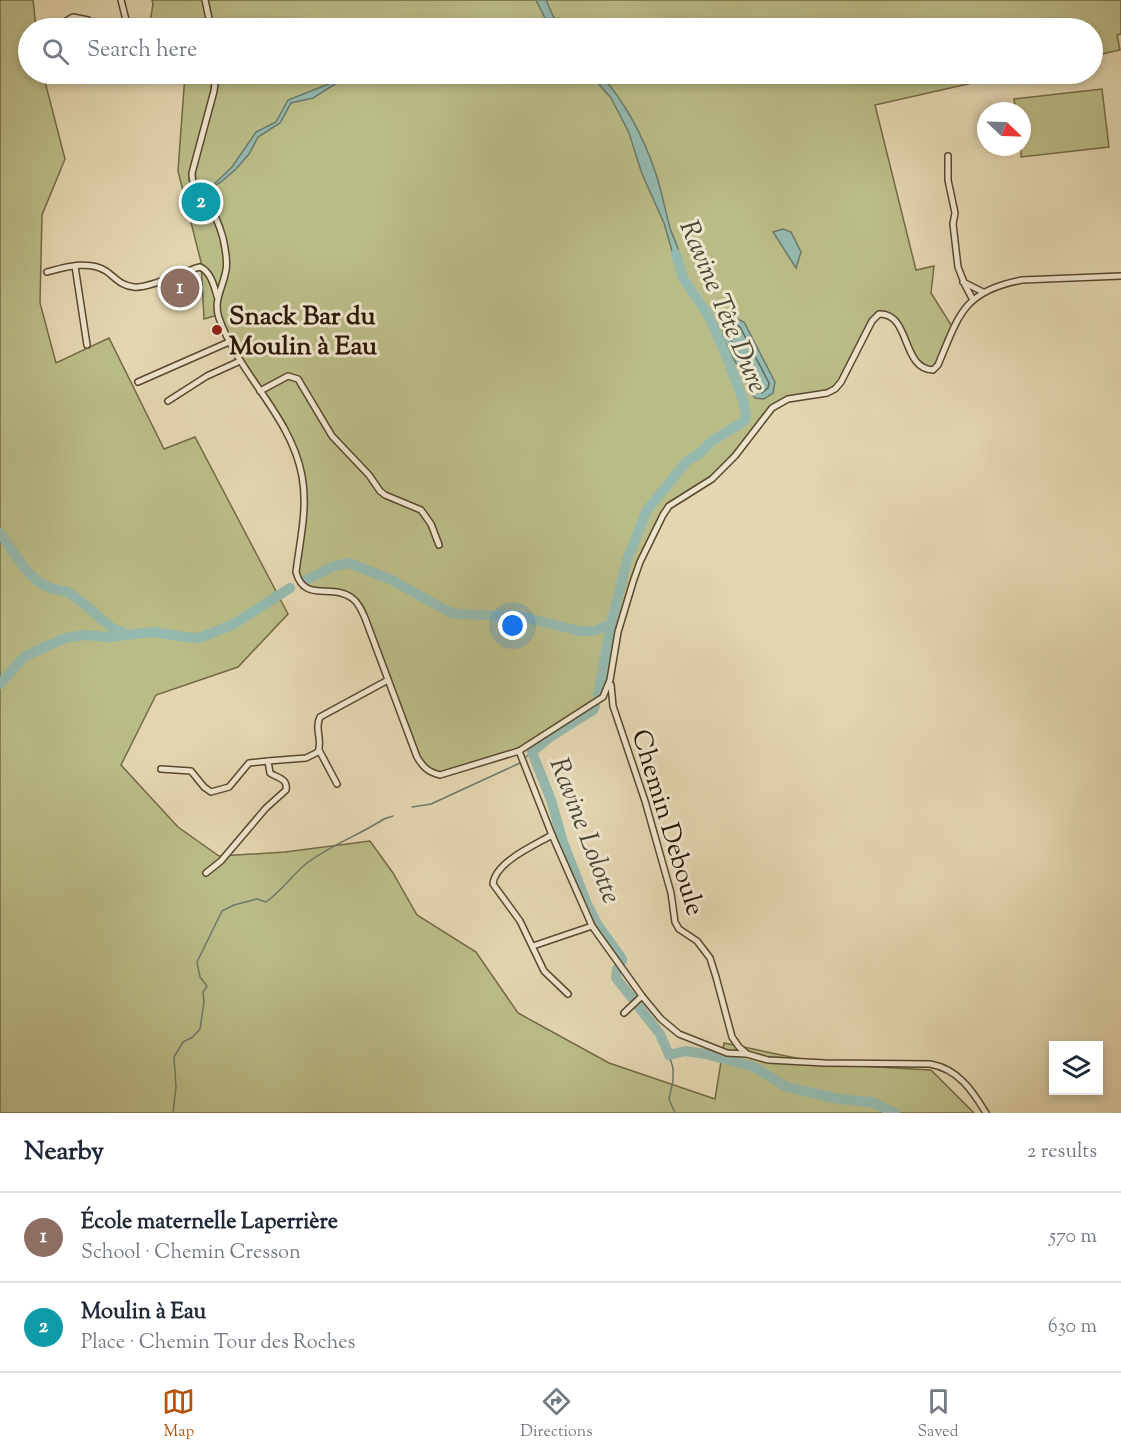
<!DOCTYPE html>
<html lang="en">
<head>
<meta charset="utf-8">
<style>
  :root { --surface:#fff; --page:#f2f2f3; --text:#1f2937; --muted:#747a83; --line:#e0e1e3; --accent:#b45309 }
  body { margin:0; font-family:"Sorts Mill Goudy",serif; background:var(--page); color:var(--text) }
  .controls { position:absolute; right:18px; bottom:18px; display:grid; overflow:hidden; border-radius:0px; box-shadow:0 3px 9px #0003 }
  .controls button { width:54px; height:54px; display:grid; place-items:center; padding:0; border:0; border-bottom:2px solid var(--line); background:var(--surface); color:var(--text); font:30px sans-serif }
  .compass { position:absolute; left:977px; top:102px; width:54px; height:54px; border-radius:50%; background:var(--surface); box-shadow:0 3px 9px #0003; rotate:113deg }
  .you { position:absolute; left:513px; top:626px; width:21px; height:21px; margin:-15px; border:4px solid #fff; border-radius:50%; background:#1a73e8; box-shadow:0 0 0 9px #1a73e833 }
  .badge { display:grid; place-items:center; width:39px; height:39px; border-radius:50%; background:var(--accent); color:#fff; font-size:20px; font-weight:700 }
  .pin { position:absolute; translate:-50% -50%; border:3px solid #fff; box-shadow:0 2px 6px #0006 }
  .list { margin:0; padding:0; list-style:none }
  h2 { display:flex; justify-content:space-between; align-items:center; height:78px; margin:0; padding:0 24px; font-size:26px }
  h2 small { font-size:20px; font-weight:400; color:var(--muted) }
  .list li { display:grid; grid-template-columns:39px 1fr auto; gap:18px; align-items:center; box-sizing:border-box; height:90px; padding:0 24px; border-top:2px solid var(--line) }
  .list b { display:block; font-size:22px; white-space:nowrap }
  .list p { margin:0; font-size:20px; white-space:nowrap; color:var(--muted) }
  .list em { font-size:20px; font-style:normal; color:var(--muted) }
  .icon { flex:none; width:33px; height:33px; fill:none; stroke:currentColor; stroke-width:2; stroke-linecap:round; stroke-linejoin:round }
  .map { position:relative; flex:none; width:1121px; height:1113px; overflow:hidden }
  .search { position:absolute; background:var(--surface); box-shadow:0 3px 9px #0003; left:18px; right:18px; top:18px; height:66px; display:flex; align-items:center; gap:15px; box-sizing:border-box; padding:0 21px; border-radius:33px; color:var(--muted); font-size:22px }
  .sheet { height:258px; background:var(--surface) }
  nav { display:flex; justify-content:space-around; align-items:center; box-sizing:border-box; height:84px; border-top:2px solid var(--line); background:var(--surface); font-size:16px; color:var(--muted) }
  nav a { display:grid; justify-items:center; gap:3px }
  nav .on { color:var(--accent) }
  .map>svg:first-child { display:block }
  .green { fill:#babc87; stroke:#726a45; stroke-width:1.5 }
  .water { fill:#95b9af; stroke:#6b796a; stroke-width:1.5 }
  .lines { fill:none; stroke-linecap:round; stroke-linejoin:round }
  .shore { stroke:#606859; stroke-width:1.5 }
  .stream { stroke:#6b796a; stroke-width:1.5 }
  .river { stroke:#95b9af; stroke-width:10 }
  .minor-casing { stroke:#59482e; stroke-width:8 }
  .minor { stroke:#ede4cc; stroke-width:5 }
  .poi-dot { fill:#8f2418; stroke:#ede4cc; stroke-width:2 }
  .labels { text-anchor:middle; stroke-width:6; stroke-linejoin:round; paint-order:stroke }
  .poi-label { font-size:26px; font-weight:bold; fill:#2b1803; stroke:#ede4cc; text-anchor:start }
  .street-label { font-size:26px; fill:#2b1803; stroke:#ede4cc }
  .water-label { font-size:27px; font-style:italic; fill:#4b4837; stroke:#ede4cc }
</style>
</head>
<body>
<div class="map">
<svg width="1121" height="1113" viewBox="0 0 1121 1113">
  <rect width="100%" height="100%" fill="#e3d6b0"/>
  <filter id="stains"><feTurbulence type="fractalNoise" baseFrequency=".00333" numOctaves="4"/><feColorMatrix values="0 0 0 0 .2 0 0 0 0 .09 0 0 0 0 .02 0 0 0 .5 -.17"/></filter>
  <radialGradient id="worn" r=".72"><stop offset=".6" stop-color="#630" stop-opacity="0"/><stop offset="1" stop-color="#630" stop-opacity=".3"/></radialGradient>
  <g class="green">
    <polygon points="0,0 33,0 36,28 28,28 28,74 43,74 65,159 42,215 40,303 56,363 109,338 164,449 195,437 288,614 238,667 156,695 121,765 178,827 219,856 285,852 370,841 393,873 417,915 476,952 518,1013 609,1063 715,1099 724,1043 825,1064 931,1070 974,1113 0,1113"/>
    <polygon points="152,0 1121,0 1121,34 1117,35 1120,50 1093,56 1092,28 149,28 153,4"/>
    <path d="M185,74h827l-137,31 41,165 18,-4 -3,27 22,35 -20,42 -18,-8c-8,-20 -13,-42 -36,-48l-44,75 -47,10 -16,9 -60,71 -43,27 -36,76 -28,112 -86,57 -79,24 -17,-7 -58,-150 -14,-21 -39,-7 -14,-10 5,-102 -15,-45 -48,-72 -22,-46 -14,4 -3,-57 -23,-91z"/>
    <polygon points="1102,89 1109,147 1021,157 1022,111 1016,111 1014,99"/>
  </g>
  <g class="water">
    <polygon points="536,0 546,0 553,16 563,28 550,28"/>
    <polygon points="354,74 364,74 335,84 313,98 291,103 280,123 258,137 249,154 236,169 221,182 208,190 232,167 256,132 276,122 288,100"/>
    <path d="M590,74h10c25,28 44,64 56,100 6,18 9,36 14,54 4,13 13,25 9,39l-3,-2 -12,-42 -22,-49 -13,-41 -18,-35z"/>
    <polygon points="783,229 791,232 801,252 796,268 773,232"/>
    <polygon points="737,319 744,322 775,382 773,393 764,399 755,398 751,392 723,338 722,326"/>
  </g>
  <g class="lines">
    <polygon class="shore" points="736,325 740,327 769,383 768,388 762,393 756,389 728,335 728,330"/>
    <g class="stream">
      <polyline points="526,757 532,752"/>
      <polyline points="412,807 431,804 520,763"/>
      <polyline points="669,1055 673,1068 673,1081 669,1099 675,1113"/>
      <path d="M173,1113l3,-26 -2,-30 9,-15 10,-5 7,-8 4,-27 -1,-10 4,-6 -7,-9 -3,-15 25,-51 12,-6 23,-6 9,3c16,-11 26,-27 41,-39 24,-18 52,-28 77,-44l9,-3"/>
    </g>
    <g class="river">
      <polyline points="0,533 25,569 37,581 50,588 68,592 84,604 113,629 125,633"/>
      <polyline points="304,581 334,566 349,563 392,580 449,612 459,614 518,616 580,631 594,631 611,624"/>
      <polyline points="0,684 25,656 65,638 84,635 109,637 153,632 192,638 202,637 234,624 290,588"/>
      <polyline points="598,695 611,624 627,560 647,510 687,461 699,454 712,441 743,422 746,416 742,397 723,348 708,315 683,278 676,254"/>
      <polyline points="595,706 593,710 550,737 532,752 551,800 563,842 587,904 597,924 622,959 622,961"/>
      <polyline points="617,969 616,978 632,998"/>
      <polyline points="638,1006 660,1034 669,1055 685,1051 706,1054 754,1067 785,1086 795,1089 839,1099 872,1102 895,1113"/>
    </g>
    <defs>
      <g id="minor">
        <polyline points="121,0 128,28"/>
        <polyline points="205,0 211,28"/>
        <polyline points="58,28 63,23 73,17 88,20 97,28"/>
        <path d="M216,74l-2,17 -22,82c0,16 7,20 16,32 7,9 12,22 15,33 2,10 5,22 3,32 -3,18 -13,30 -7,48 20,57 72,98 83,158 6,32 -2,64 -6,96 8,31 36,11 56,26 7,5 10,13 13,20l52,139c6,10 11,15 23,18l79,-24 84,-54 7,-17 8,-48 15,-50 7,-20 23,-47 6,-9 43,-27 23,-23 37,-48 16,-9 39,-6 8,-4 6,-7 31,-61 7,-7c32,-1 22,55 54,56l5,-5c21,-50 25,-74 84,-85l99,-4"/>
        <polyline points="948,156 948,180 955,213 953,224 958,267 965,285 973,300"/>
        <polyline points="75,266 87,345"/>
        <path d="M47,272c19,-5 42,-12 59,-1 10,7 15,15 28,16 15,2 49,-16 66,-20 11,5 14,19 17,29"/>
        <polyline points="963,282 983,292"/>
        <polyline points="138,382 229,342"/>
        <polyline points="260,391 288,376 298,379 332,436 369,475 380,491 385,495 421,510 431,524 439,545"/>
        <polyline points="168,401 207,376 240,361"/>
        <path d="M611,685l2,21 32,95 26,92 4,29 4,7 18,12 13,17 6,19 16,60 7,10 8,7 21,6 57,3 105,1c28,5 42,26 56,49"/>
        <polyline points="319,750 337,784"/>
        <polyline points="519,751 552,835 592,926 642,996 661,1019 679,1034 727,1053 746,1054"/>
        <polyline points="161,769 191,771 204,787 211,792 229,787 249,763 268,761"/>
        <path d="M552,835c-17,10 -57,27 -59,49l27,37 24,50 24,23"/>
        <path d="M206,873l15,-12 45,-53 20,-18c2,-12 -9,-12 -16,-17l-2,-12 38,-3 12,-6c5,-12 -4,-23 2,-35l68,-37"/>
        <polyline points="533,946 592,926"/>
        <polyline points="624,1013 642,996"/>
      </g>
    </defs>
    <use href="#minor" class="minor-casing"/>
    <use href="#minor" class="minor"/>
  </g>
  <circle class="poi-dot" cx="217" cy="330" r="6"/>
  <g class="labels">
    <g class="poi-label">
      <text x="229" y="324">Snack Bar du<tspan x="229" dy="30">Moulin à Eau</tspan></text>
    </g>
    <g class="street-label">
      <text transform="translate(669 822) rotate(73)" y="9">Chemin Deboule</text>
    </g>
    <g class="water-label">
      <text transform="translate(724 306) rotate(67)" y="9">Ravine Tête Dure</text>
      <text transform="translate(586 830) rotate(69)" y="9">Ravine Lolotte</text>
    </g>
  </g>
  <rect width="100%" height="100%" filter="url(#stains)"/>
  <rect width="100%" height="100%" fill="url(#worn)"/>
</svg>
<div class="controls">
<button><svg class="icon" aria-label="layers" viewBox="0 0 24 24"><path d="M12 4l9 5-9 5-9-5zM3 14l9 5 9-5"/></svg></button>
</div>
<svg class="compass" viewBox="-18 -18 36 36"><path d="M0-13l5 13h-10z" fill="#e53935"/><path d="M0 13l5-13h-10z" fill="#747a83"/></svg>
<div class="you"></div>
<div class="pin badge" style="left:180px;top:288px;background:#8d6e63">1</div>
<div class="pin badge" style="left:201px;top:202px;background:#0f9aa8">2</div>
<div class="search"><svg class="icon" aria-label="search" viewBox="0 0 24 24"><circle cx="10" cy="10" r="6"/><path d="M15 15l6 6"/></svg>Search here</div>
</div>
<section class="sheet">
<h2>Nearby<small>2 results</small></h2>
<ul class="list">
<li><span class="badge" style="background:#8d6e63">1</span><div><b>École maternelle Laperrière</b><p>School · Chemin Cresson</p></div><em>570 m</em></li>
<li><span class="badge" style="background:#0f9aa8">2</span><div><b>Moulin à Eau</b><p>Place · Chemin Tour des Roches</p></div><em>630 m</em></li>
</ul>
</section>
<nav>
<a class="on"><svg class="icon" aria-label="map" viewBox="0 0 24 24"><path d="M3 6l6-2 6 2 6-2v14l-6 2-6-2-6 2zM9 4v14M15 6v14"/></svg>Map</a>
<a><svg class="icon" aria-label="directions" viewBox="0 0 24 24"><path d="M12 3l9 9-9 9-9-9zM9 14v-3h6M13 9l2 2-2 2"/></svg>Directions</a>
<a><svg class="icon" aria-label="saved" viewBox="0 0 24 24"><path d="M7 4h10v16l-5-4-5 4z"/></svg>Saved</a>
</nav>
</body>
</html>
